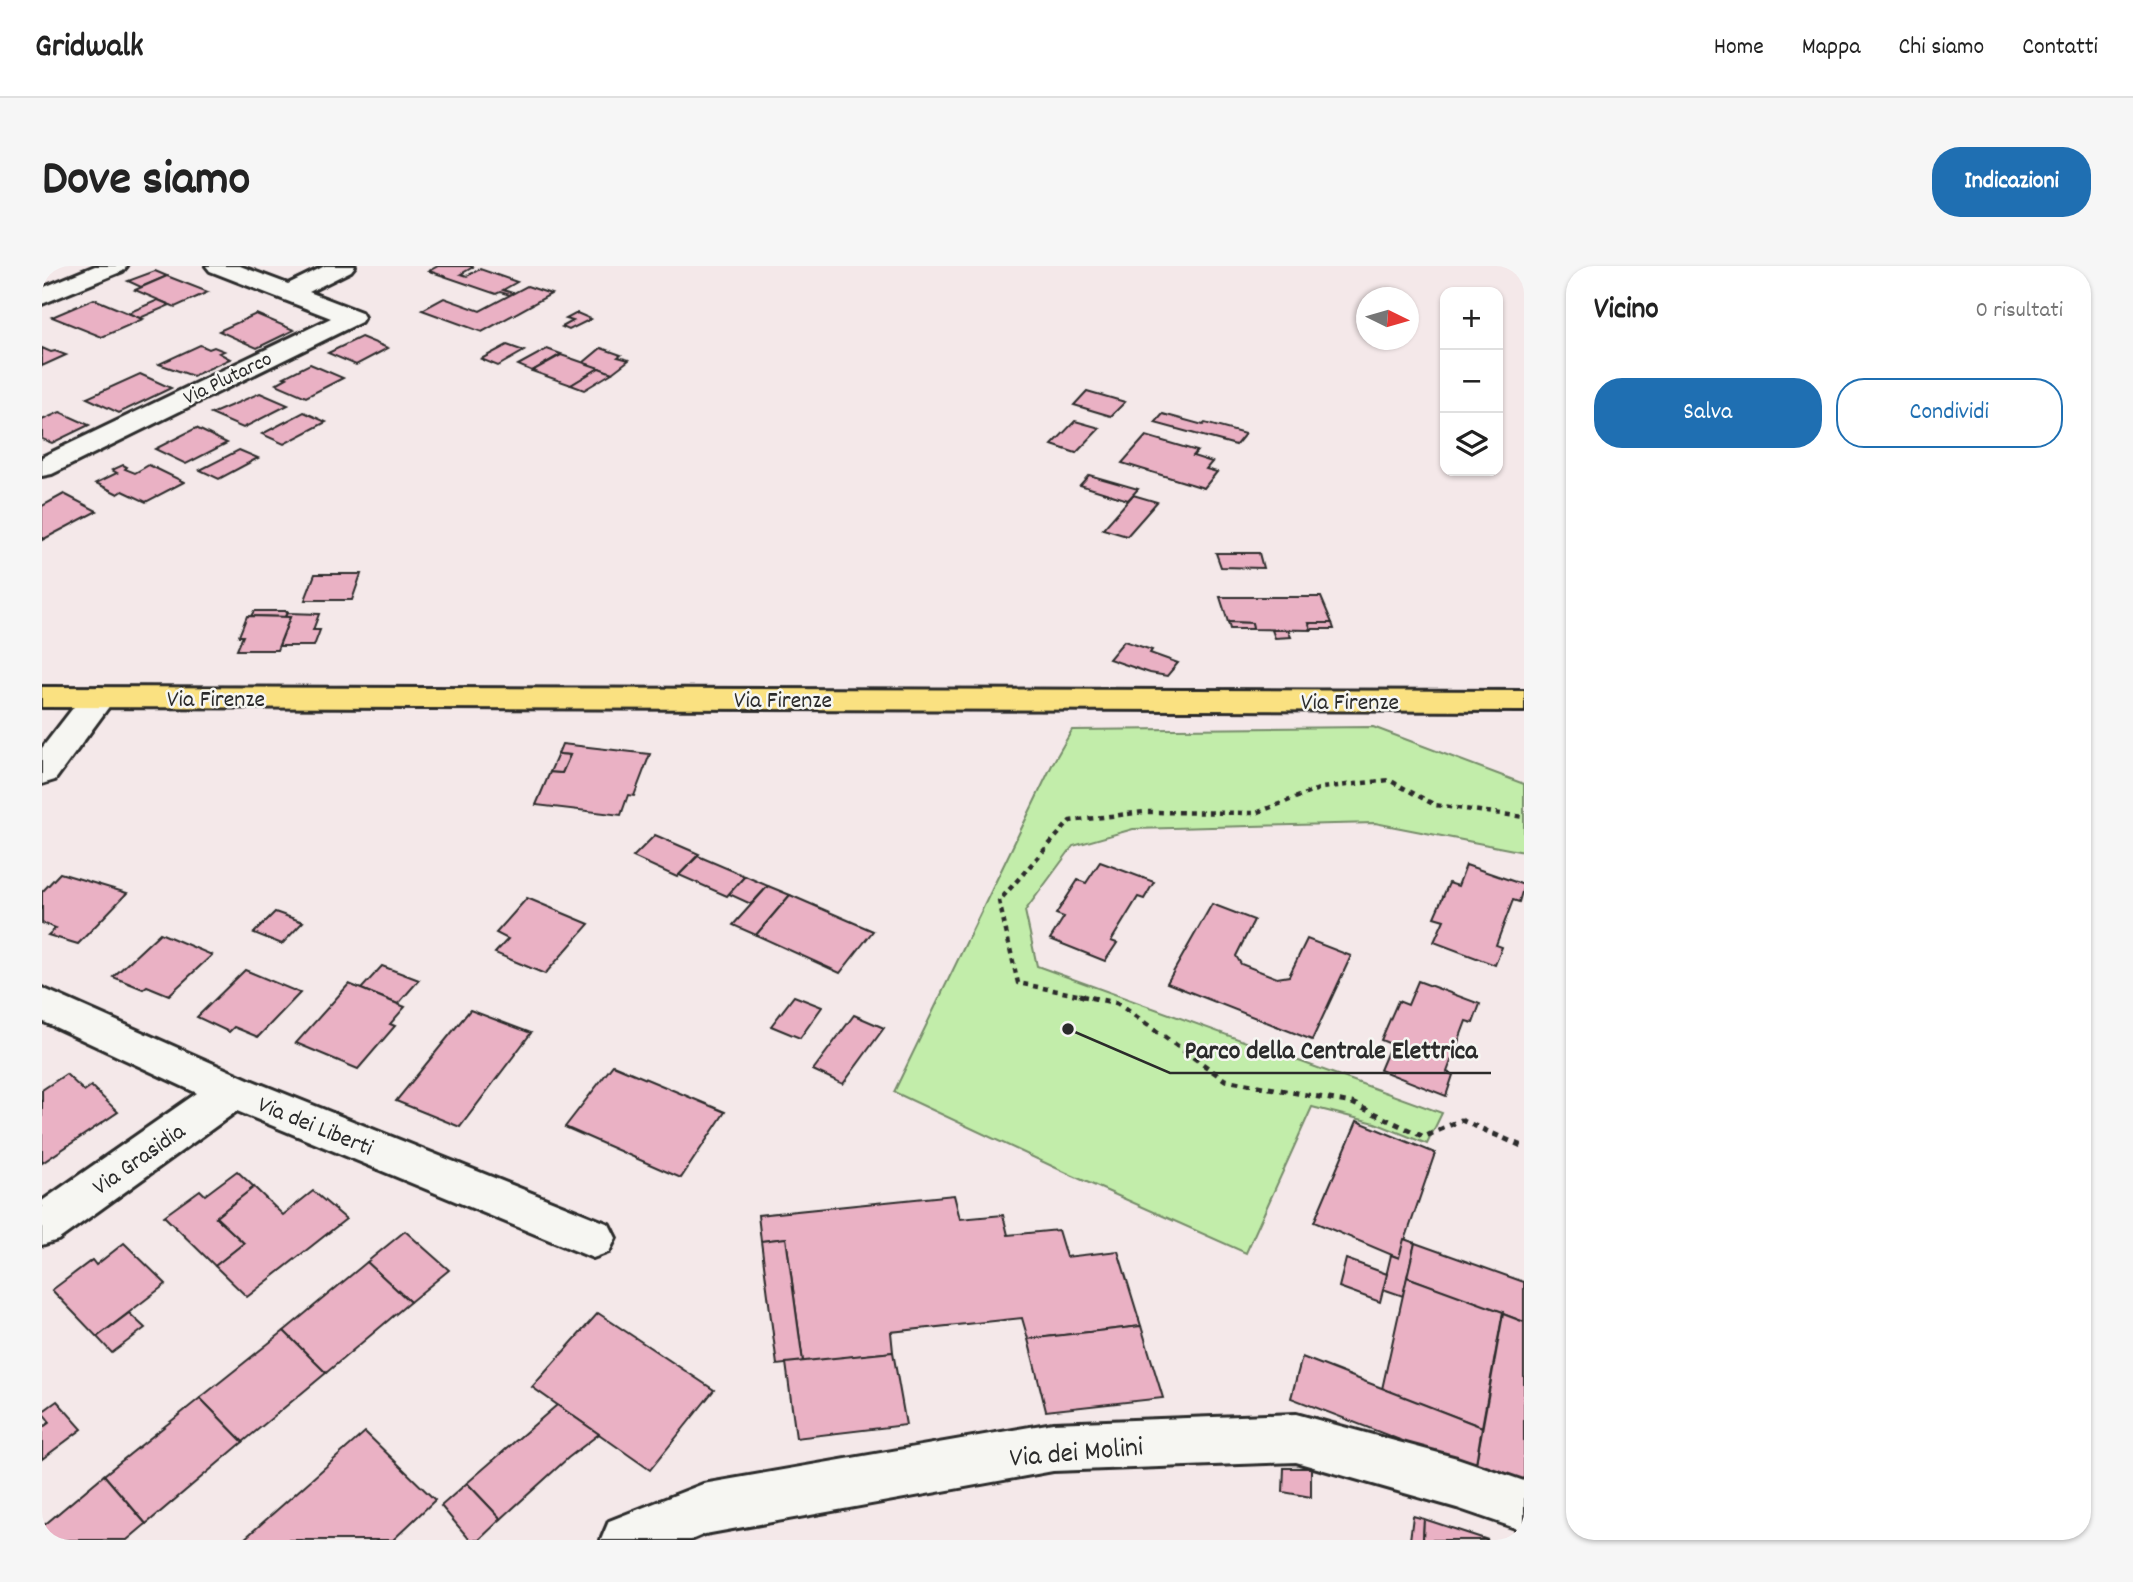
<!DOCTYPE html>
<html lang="it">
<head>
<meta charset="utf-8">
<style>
  :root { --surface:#fff; --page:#f6f6f6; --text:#222; --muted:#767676; --line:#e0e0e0; --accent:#1f6fb2 }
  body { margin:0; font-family:Dekko,sans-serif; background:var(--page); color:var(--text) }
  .controls { position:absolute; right:21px; top:21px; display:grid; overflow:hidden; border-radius:14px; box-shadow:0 2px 5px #0004 }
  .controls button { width:63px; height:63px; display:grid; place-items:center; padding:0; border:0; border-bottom:2px solid var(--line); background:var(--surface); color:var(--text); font:35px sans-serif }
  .compass { position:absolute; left:1314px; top:21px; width:63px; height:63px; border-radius:50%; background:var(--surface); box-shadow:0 2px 5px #0004; rotate:95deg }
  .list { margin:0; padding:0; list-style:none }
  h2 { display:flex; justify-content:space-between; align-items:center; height:91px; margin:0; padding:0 28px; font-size:30px }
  h2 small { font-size:23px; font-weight:400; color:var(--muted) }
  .actions { display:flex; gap:14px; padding:21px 28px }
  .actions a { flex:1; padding:16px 0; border:2px solid var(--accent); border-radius:28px; text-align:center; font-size:24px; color:var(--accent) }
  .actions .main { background:var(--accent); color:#fff }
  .icon { flex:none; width:38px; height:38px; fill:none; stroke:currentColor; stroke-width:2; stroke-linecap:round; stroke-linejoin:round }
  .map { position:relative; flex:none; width:1482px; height:1274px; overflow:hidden; border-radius:28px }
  header { display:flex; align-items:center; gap:42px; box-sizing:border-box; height:98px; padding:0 35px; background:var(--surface); border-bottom:2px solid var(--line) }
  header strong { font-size:33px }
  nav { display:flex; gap:38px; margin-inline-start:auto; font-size:24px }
  .intro { display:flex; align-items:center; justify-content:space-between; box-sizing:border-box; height:168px; padding:0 42px }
  h1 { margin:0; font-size:49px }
  .button { padding:18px 32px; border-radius:28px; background:var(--accent); color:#fff; font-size:24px; font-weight:700 }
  main { display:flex; gap:42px; padding:0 42px }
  aside { flex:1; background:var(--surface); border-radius:28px; box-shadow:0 2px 5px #0004 }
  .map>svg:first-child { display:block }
  .green { fill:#c2edaa; stroke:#768c6a; stroke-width:2 }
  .building { fill:#eab1c4; stroke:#2b2b2b; stroke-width:2 }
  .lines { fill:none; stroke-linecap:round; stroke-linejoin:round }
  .minor-casing { stroke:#2b2b2b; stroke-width:6 }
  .major-casing { stroke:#2b2b2b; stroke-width:6 }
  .path-far1 { stroke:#2b2b2b; stroke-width:4.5; stroke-dasharray:5 5; stroke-linecap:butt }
  .path { stroke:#2b2b2b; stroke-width:5; stroke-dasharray:6 6; stroke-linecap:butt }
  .minor { fill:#f6f6f2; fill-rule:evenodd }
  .major { fill:#fae181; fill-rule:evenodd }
  .labels { text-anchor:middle; stroke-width:5; stroke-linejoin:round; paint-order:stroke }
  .far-street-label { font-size:21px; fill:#2b2b2b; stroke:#f6f6f2 }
  .street-label { font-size:24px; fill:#2b2b2b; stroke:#f6f6f2 }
  .near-street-label { font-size:28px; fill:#2b2b2b; stroke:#f6f6f2 }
  .leader { fill:none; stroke:#2b2b2b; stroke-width:2.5 }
  .callout-dot { fill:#2b2b2b; stroke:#f6f6f2; stroke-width:2.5 }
  .callout-label { font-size:26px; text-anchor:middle; font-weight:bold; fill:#2b2b2b; stroke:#f6f6f2; stroke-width:5; stroke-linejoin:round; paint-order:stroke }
</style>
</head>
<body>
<header>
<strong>Gridwalk</strong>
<nav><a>Home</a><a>Mappa</a><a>Chi siamo</a><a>Contatti</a></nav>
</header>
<div class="intro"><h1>Dove siamo</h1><a class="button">Indicazioni</a></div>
<main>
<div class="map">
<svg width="1482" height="1274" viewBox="0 0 1482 1274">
  <rect width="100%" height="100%" fill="#f4e8e9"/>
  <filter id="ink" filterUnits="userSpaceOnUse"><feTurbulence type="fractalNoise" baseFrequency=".0143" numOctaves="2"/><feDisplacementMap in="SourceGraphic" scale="14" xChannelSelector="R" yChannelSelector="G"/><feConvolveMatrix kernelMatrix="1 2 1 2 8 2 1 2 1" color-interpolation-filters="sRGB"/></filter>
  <g filter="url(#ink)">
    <polygon class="green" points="1331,461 1482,518 1482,586 1333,557 1091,563 1031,580 983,645 995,700 1400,847 1385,878 1333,857 1270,841 1204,987 1029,909 852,826 1011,497 1030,464"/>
    <g class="building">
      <polygon points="396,0 428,0 431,1 419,8 425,10 438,3 475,16 461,24 471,27 468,29 458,26 454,28 387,5"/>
      <polygon points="113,5 125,10 99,21 86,15"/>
      <polygon points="125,10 166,26 133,41 93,24"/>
      <polygon points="485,20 509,28 440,66 380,44 402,32 438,45"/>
      <polygon points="52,33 98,52 101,53 60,71 10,51"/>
      <polygon points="116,34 128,39 98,52 86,47"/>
      <polygon points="535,47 549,53 527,64 520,61 531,55 524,53"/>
      <polygon points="214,48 252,64 215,82 177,65"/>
      <polygon points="319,71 346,82 314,99 286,87"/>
      <polygon points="158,79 167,83 172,81 182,85 177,87 188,93 151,110 117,98"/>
      <polygon points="465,79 482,85 456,100 439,93"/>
      <polygon points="0,82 9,86 13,85 24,89 0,100"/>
      <polygon points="559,82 579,89 576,91 587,94 570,107 541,97"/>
      <polygon points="505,83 519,88 490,105 476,99"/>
      <polygon points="519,89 531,93 557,102 529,119 490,105"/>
      <polygon points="268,98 301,112 264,131 234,118 245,112 242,111"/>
      <polygon points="557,102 570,107 542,124 529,119"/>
      <polygon points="98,108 129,122 77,147 45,132"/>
      <polygon points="1045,125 1083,136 1069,150 1032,139"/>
      <polygon points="218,127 246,139 201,162 169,148"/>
      <polygon points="18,146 47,159 10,177 0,173 0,154"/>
      <polygon points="262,146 284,156 242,178 220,168"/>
      <polygon points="1121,148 1161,159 1163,157 1203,168 1194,179 1113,157"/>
      <polygon points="1033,155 1058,162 1034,187 1010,179"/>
      <polygon points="154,162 185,177 144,198 113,183"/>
      <polygon points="1104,170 1155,185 1151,190 1170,196 1164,203 1175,206 1162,222 1080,197"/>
      <polygon points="197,184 216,192 177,213 158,204"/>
      <polygon points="81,199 85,201 83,203 93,207 107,199 142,216 104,236 81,225 76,228 54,217 75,207 70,204"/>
      <polygon points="1047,209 1096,223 1086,234 1038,219"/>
      <polygon points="22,228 55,245 0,274 0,240"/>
      <polygon points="1091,229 1115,236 1085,270 1061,263"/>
      <polygon points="1174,287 1217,287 1221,302 1179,301"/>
      <polygon points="273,308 319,308 310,334 263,334"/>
      <polygon points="1178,331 1279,331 1290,357 1267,357 1269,364 1211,363 1210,357 1186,356"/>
      <polygon points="212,345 245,345 243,351 209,350"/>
      <polygon points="245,347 277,348 271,364 278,364 272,380 237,380 248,351 243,351"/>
      <polygon points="205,350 248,351 235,384 195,384 201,370 197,370"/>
      <polygon points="1186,356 1210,357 1211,363 1188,363"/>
      <polygon points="1267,357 1290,357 1292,363 1269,363"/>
      <polygon points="1230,364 1246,364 1249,371 1233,372"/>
      <polygon points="1082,375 1110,384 1108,387 1136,397 1125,410 1108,407 1067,393"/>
      <polygon points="520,478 608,488 592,530 586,529 579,549 494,539 508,506 520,507 528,489 516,488"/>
      <polygon points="516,488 528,489 520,507 508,506"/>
      <polygon points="613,569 650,585 657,588 635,611 591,591"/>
      <polygon points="656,590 703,610 685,630 637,609"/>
      <polygon points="1058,596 1112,616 1102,633 1096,631 1069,675 1075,677 1063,695 1008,673 1022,651 1014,648 1036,614 1044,617"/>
      <polygon points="1424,599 1482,619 1477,636 1471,634 1454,679 1460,681 1453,699 1392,676 1402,654 1392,651 1407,617 1416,620"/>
      <polygon points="18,607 85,627 36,678 6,669 14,662 0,657 0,626"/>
      <polygon points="703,610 726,620 709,638 687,628"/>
      <polygon points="726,620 748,629 714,669 691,659"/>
      <polygon points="748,629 831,665 798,707 714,669"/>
      <polygon points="485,632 547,658 503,708 453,687 466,673 454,667"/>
      <polygon points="1170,638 1212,654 1194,690 1199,698 1235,712 1247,710 1265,673 1309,690 1270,774 1125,717"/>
      <polygon points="233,646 261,656 240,678 212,667"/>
      <polygon points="118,667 170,689 127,729 105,720 101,723 71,711"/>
      <polygon points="340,700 377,714 356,738 319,723"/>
      <polygon points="203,704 258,727 216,771 192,761 187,766 155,751"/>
      <polygon points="1376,715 1438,738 1431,757 1424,755 1405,806 1411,809 1404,830 1338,804 1349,778 1339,774 1356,735 1366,739"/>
      <polygon points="307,718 363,741 348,758 353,760 316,803 254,777"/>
      <polygon points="752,730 780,741 758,772 729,760"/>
      <polygon points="428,744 489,767 418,861 354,835"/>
      <polygon points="812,749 842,762 801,818 771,804"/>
      <polygon points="571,799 683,846 639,912 523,861"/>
      <polygon points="24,808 42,825 49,820 76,846 0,897 0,824"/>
      <polygon points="1315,855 1393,887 1357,992 1272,956"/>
      <polygon points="195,905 212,921 174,951 202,977 173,1000 122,950 158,924 163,929"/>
      <polygon points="212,921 241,949 271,925 304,953 205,1031 173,1000 202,977 174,951"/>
      <polygon points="912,929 918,953 961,949 966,969 1016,964 1024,991 1076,985 1099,1060 986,1073 980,1052 849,1066 851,1086 761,1096 744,972 719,975 716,949"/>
      <polygon points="363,965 407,1004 368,1036 325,996"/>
      <polygon points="744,972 761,1096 735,1099 719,975"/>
      <polygon points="1362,973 1373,977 1361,1030 1341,1023 1349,989 1357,992"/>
      <polygon points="82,977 124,1018 55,1071 10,1024 50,994 54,999"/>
      <polygon points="1373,977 1482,1016 1482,1056 1365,1011"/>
      <polygon points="1304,993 1345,1008 1338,1036 1297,1021"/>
      <polygon points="325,996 368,1036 284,1107 242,1065"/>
      <polygon points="1365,1011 1461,1046 1440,1161 1340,1123"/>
      <polygon points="87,1047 103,1062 70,1087 55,1071"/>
      <polygon points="556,1047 672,1124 608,1204 490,1121"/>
      <polygon points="1461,1048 1482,1056 1482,1223 1433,1203"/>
      <polygon points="1099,1060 1121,1132 1004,1145 986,1073"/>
      <polygon points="242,1065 284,1107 201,1176 158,1132"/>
      <polygon points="851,1086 864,1159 754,1172 744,1097"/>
      <polygon points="1260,1091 1440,1161 1433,1203 1249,1132"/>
      <polygon points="158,1132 201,1176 104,1258 62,1209"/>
      <polygon points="15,1135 40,1163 0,1193 0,1162 8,1156 0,1146"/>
      <polygon points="515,1139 557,1168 526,1192 459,1253 425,1217"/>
      <polygon points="323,1166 393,1234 351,1274 201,1274"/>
      <polygon points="1242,1202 1269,1202 1269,1231 1241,1226"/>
      <polygon points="62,1209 104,1258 85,1274 0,1274 0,1261"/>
      <polygon points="425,1217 459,1253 437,1274 428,1274 399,1240"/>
      <polygon points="1371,1250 1382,1253 1381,1274 1368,1274"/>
      <polygon points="1382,1253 1446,1274 1381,1274"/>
    </g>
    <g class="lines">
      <defs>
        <g id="minor">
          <polygon points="53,0 85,0 81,5 0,38 0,22"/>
          <polygon points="164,0 198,0 246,18 283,0 313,0 309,5 267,26 319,46 322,51 319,56 10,208 0,210 0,191 289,52 168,5"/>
          <polygon points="57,421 69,424 74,431 13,514 0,518 0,482 45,424"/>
          <polygon points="0,722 206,813 567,958 574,972 567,986 551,992 195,845 16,974 0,979 0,935 155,827 0,755"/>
          <polygon points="1254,1148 1415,1192 1482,1215 1482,1265 1415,1242 1254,1196 1011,1205 663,1268 649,1274 559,1274 567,1255 661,1218 1011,1157"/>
        </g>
        <polygon id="major" points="0,421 1482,425 1482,445 0,441"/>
      </defs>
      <use href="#minor" class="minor-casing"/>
      <use href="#major" class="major-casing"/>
      <polyline class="path-far1" points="1045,731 976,717 957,635 1028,555 1102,546 1214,547 1279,522 1347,514 1393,539 1482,551"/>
      <polyline class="path" points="1037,729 1075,737 1183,814 1310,837 1382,871 1419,854 1482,881"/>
      <use href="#minor" class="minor"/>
      <use href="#major" class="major"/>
    </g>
  </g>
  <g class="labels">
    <g class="far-street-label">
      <text transform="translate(185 111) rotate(-26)" y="7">Via Plutarco</text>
    </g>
    <g class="street-label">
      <text x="174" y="440">Via Firenze</text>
      <text x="741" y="441">Via Firenze</text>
      <text x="1308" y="443">Via Firenze</text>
      <text transform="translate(274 859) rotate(22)" y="8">Via dei Liberti</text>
      <text transform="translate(96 892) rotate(-35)" y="8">Via Grasidia</text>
    </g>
    <g class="near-street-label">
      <text transform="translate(1034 1184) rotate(-5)" y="10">Via dei Molini</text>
    </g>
  </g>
  <path class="leader" d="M1026 763L1128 807H1449"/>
  <circle class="callout-dot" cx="1026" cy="763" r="7"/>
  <g class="callout-label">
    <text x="1289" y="792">Parco della Centrale Elettrica</text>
  </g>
</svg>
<div class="controls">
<button>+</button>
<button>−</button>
<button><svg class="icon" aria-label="layers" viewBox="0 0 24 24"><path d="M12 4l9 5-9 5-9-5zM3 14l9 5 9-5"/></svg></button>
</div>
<svg class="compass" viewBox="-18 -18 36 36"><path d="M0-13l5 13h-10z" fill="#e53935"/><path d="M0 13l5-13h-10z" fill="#767676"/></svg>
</div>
<aside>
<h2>Vicino<small>0 risultati</small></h2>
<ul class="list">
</ul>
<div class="actions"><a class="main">Salva</a><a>Condividi</a></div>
</aside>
</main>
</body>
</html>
